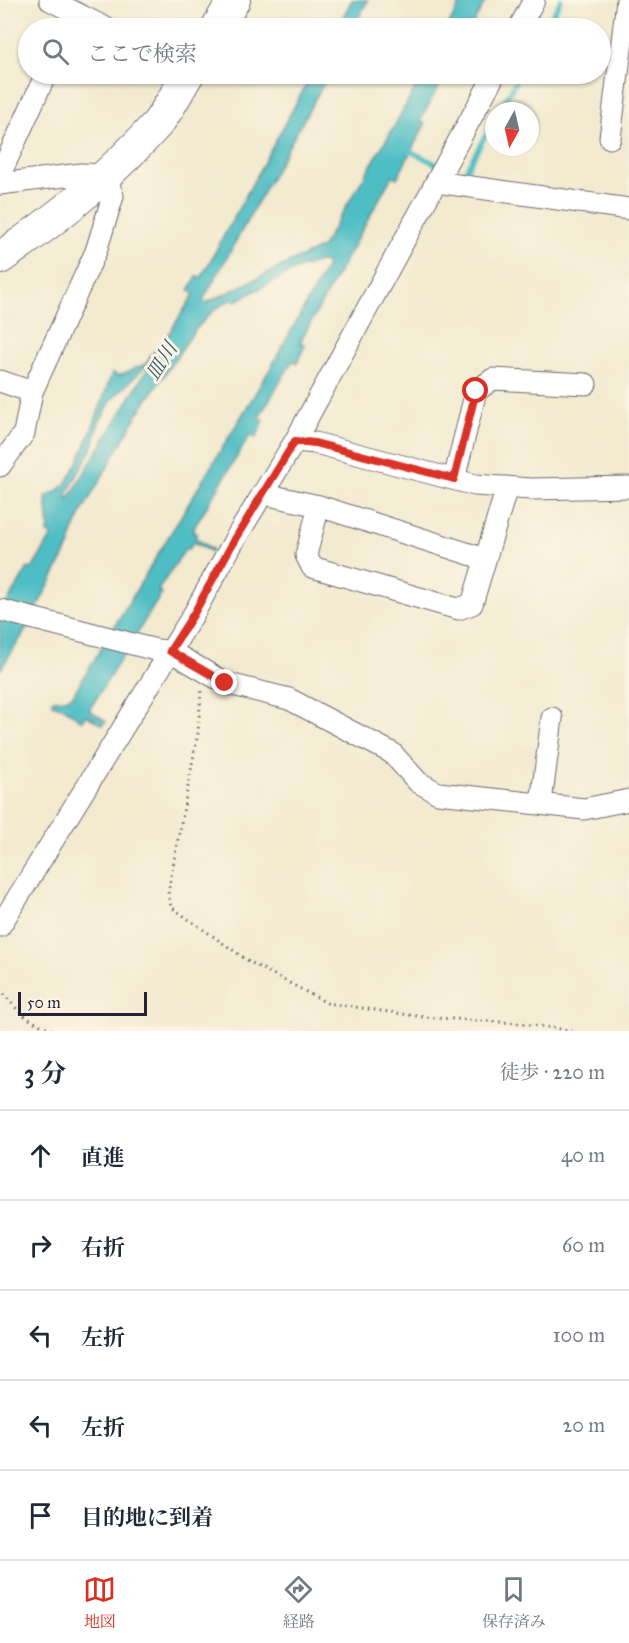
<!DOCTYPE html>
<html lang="ja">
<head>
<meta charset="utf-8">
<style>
  :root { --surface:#fff; --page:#f2f2f3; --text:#1f2937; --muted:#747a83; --line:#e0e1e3; --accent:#d93025 }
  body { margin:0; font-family:"IM FELL Great Primer","Noto Serif JP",serif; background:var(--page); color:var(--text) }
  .compass { position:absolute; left:485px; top:102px; width:54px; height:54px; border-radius:50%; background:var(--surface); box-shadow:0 2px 4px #0004; rotate:188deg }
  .scale { position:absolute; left:18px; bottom:15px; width:129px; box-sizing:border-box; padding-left:6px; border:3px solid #22223b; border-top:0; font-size:16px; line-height:21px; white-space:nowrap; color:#22223b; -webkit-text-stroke:4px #fcf5e5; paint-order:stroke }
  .stop { position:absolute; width:18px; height:18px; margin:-14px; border:4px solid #d93025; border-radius:50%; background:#fff }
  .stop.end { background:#d93025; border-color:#fff; box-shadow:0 2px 6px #0008 }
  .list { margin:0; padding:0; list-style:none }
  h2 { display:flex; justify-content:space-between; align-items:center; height:78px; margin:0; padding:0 24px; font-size:26px }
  h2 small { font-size:20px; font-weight:400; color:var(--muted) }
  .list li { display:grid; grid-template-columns:39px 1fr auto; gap:18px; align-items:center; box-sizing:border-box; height:90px; padding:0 24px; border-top:2px solid var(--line) }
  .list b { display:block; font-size:22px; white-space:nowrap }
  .list em { font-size:20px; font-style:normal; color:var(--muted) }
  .icon { flex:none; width:33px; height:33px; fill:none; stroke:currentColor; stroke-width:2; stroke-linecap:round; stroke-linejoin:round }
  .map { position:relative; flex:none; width:629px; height:1031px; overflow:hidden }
  .search { position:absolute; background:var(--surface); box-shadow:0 2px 4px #0004; left:18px; right:18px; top:18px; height:66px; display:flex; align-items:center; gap:15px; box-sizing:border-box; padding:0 21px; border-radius:33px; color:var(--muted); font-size:22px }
  .sheet { height:528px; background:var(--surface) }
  nav { display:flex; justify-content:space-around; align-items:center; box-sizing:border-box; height:84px; border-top:2px solid var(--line); background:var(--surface); font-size:16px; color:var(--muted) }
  nav a { display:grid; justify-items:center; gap:3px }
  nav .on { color:var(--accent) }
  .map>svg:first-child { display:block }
  .water { fill:#4fbec4; stroke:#387080; stroke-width:1.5; fill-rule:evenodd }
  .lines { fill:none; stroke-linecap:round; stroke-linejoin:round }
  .stream { stroke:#4fbec4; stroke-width:5 }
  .minor-casing { stroke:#6b686f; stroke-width:23 }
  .highway-casing { stroke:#6b686f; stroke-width:34 }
  .path { stroke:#6b686f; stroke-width:3; stroke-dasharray:1.5 4.5; stroke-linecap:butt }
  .minor { stroke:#fff; stroke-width:21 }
  .highway { stroke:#fff; stroke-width:32 }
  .route { stroke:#d93025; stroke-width:8 }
  .labels { text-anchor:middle; stroke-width:6; stroke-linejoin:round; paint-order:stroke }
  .water-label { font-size:20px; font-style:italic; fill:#32596b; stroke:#fcf5e5 }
</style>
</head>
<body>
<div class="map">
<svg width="629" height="1031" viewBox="0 0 629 1031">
  <rect width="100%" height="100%" fill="#fcf5e5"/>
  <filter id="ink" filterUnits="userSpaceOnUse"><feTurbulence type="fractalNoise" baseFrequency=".0167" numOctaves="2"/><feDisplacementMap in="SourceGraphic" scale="12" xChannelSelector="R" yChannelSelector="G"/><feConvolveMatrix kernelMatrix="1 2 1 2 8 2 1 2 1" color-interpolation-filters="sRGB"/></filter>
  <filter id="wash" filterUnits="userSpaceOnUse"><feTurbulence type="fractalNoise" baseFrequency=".008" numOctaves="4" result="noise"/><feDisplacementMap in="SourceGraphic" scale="24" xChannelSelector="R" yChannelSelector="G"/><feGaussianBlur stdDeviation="1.35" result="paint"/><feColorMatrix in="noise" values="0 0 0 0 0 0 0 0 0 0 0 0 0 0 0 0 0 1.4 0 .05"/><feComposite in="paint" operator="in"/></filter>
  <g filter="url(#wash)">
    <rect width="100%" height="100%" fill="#f3eacf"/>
    <g class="water">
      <polygon points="352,0 368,0 353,28 337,28"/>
      <polygon points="462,0 486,0 471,28 447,28"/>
      <path d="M312,74h17l-126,226 3,3 116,-56 69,-115 32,-58h23l-26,47 5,3 -28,54 -5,-2 -92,166 5,3 -8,18 -4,-3 -34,57 5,3 -8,18 -6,-3 -58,96 5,3 -2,4 17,11v3l-19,-10 -4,7 -3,-1 -28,42 4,3 -73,117 17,11 -3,4 -17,-10 -4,6 -18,-13 -12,-4v-4l14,-1 7,-4 197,-326 56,-101v-6c-20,-2 -69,29 -90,39l-4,-2 -17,10 -21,22 -55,81 -56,98 -11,24 -2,11 -48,91 -22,34v-56l28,-46 4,1 20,-33 -5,-4 2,-4 -3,-31c5,-3 12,-6 16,-10 19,-19 40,-87 50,-114l7,3 28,-13 4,-8 14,-15 29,-46 -5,-4 8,-14 4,2zM145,367l3,1 -2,3 -78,129 -1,-6 26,-48 6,-23 13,-24z"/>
    </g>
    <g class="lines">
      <g class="stream">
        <polyline points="545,28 561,0"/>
        <polyline points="499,111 520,74"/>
        <polyline points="406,149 440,166"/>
        <polyline points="465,172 494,120"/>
      </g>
    </g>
  </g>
  <g filter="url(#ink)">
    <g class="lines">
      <defs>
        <g id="minor">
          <polyline points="50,0 106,28"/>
          <polyline points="519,28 534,0"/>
          <polyline points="610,138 627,0"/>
          <polyline points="0,175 46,74"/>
          <polyline points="436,182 629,209"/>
          <polyline points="0,184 81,174 105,175 113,196 96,251 32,392 24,433 0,466"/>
          <polyline points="0,381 32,392"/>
          <polyline points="295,441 495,74"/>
          <polyline points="454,479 476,391 493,379 586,384"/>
          <polyline points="264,494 319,506 485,559"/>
          <polyline points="319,506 306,555 312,567 458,609 472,604 507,487"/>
          <polyline points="0,610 156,650 170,651 225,683 289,699 392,753 418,782 438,793 584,809 629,800"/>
          <polyline points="541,803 552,718"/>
          <polyline points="0,926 193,615 235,539 295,441 315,443 475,485 531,489 629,487"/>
        </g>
        <g id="highway">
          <polyline points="217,28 234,0"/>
          <path d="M0,258c54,-37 113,-85 157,-134 12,-15 21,-34 31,-50"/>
        </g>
      </defs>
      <use href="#minor" class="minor-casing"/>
      <use href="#highway" class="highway-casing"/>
      <g class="path">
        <polyline points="201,691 198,733 168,892 171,907 250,962 327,1003 423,1017 517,1023 575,1031"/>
        <path d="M0,989c19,24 26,32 56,42"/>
      </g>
      <use href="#minor" class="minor"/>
      <use href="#highway" class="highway"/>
    </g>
  </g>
  <g class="lines" filter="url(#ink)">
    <polyline class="route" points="225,683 170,651 193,615 235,539 295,441 315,443 454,479 476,391"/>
  </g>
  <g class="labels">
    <g class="water-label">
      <text transform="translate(161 361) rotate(-58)" y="7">皿川</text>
    </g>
  </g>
</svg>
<svg class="compass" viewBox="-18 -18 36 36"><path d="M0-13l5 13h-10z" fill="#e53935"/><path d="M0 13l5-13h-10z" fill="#747a83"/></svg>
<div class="scale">50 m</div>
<div class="stop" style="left:476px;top:391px"></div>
<div class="stop end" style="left:225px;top:683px"></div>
<div class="search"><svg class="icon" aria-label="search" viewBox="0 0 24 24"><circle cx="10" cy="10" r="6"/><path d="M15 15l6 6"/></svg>ここで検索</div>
</div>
<section class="sheet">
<h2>3 分<small>徒歩 · 220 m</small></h2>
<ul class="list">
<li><svg class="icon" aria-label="ahead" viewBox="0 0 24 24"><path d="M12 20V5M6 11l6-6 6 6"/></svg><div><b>直進</b></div><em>40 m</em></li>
<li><svg class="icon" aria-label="right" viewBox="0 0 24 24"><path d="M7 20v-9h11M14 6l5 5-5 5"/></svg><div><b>右折</b></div><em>60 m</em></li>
<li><svg class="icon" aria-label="left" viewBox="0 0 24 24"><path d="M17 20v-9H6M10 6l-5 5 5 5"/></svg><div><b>左折</b></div><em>100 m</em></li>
<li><svg class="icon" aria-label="left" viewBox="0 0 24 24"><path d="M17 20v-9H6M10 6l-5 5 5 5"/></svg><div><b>左折</b></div><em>20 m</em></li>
<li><svg class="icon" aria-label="arrive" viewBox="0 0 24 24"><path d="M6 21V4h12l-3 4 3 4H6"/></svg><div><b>目的地に到着</b></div></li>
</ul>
</section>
<nav>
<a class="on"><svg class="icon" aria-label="map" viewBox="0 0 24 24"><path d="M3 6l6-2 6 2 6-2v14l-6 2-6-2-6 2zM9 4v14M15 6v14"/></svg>地図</a>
<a><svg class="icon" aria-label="directions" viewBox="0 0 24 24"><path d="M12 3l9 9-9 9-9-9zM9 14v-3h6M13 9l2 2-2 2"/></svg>経路</a>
<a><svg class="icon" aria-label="saved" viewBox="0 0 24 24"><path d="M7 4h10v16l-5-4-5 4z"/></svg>保存済み</a>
</nav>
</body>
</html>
